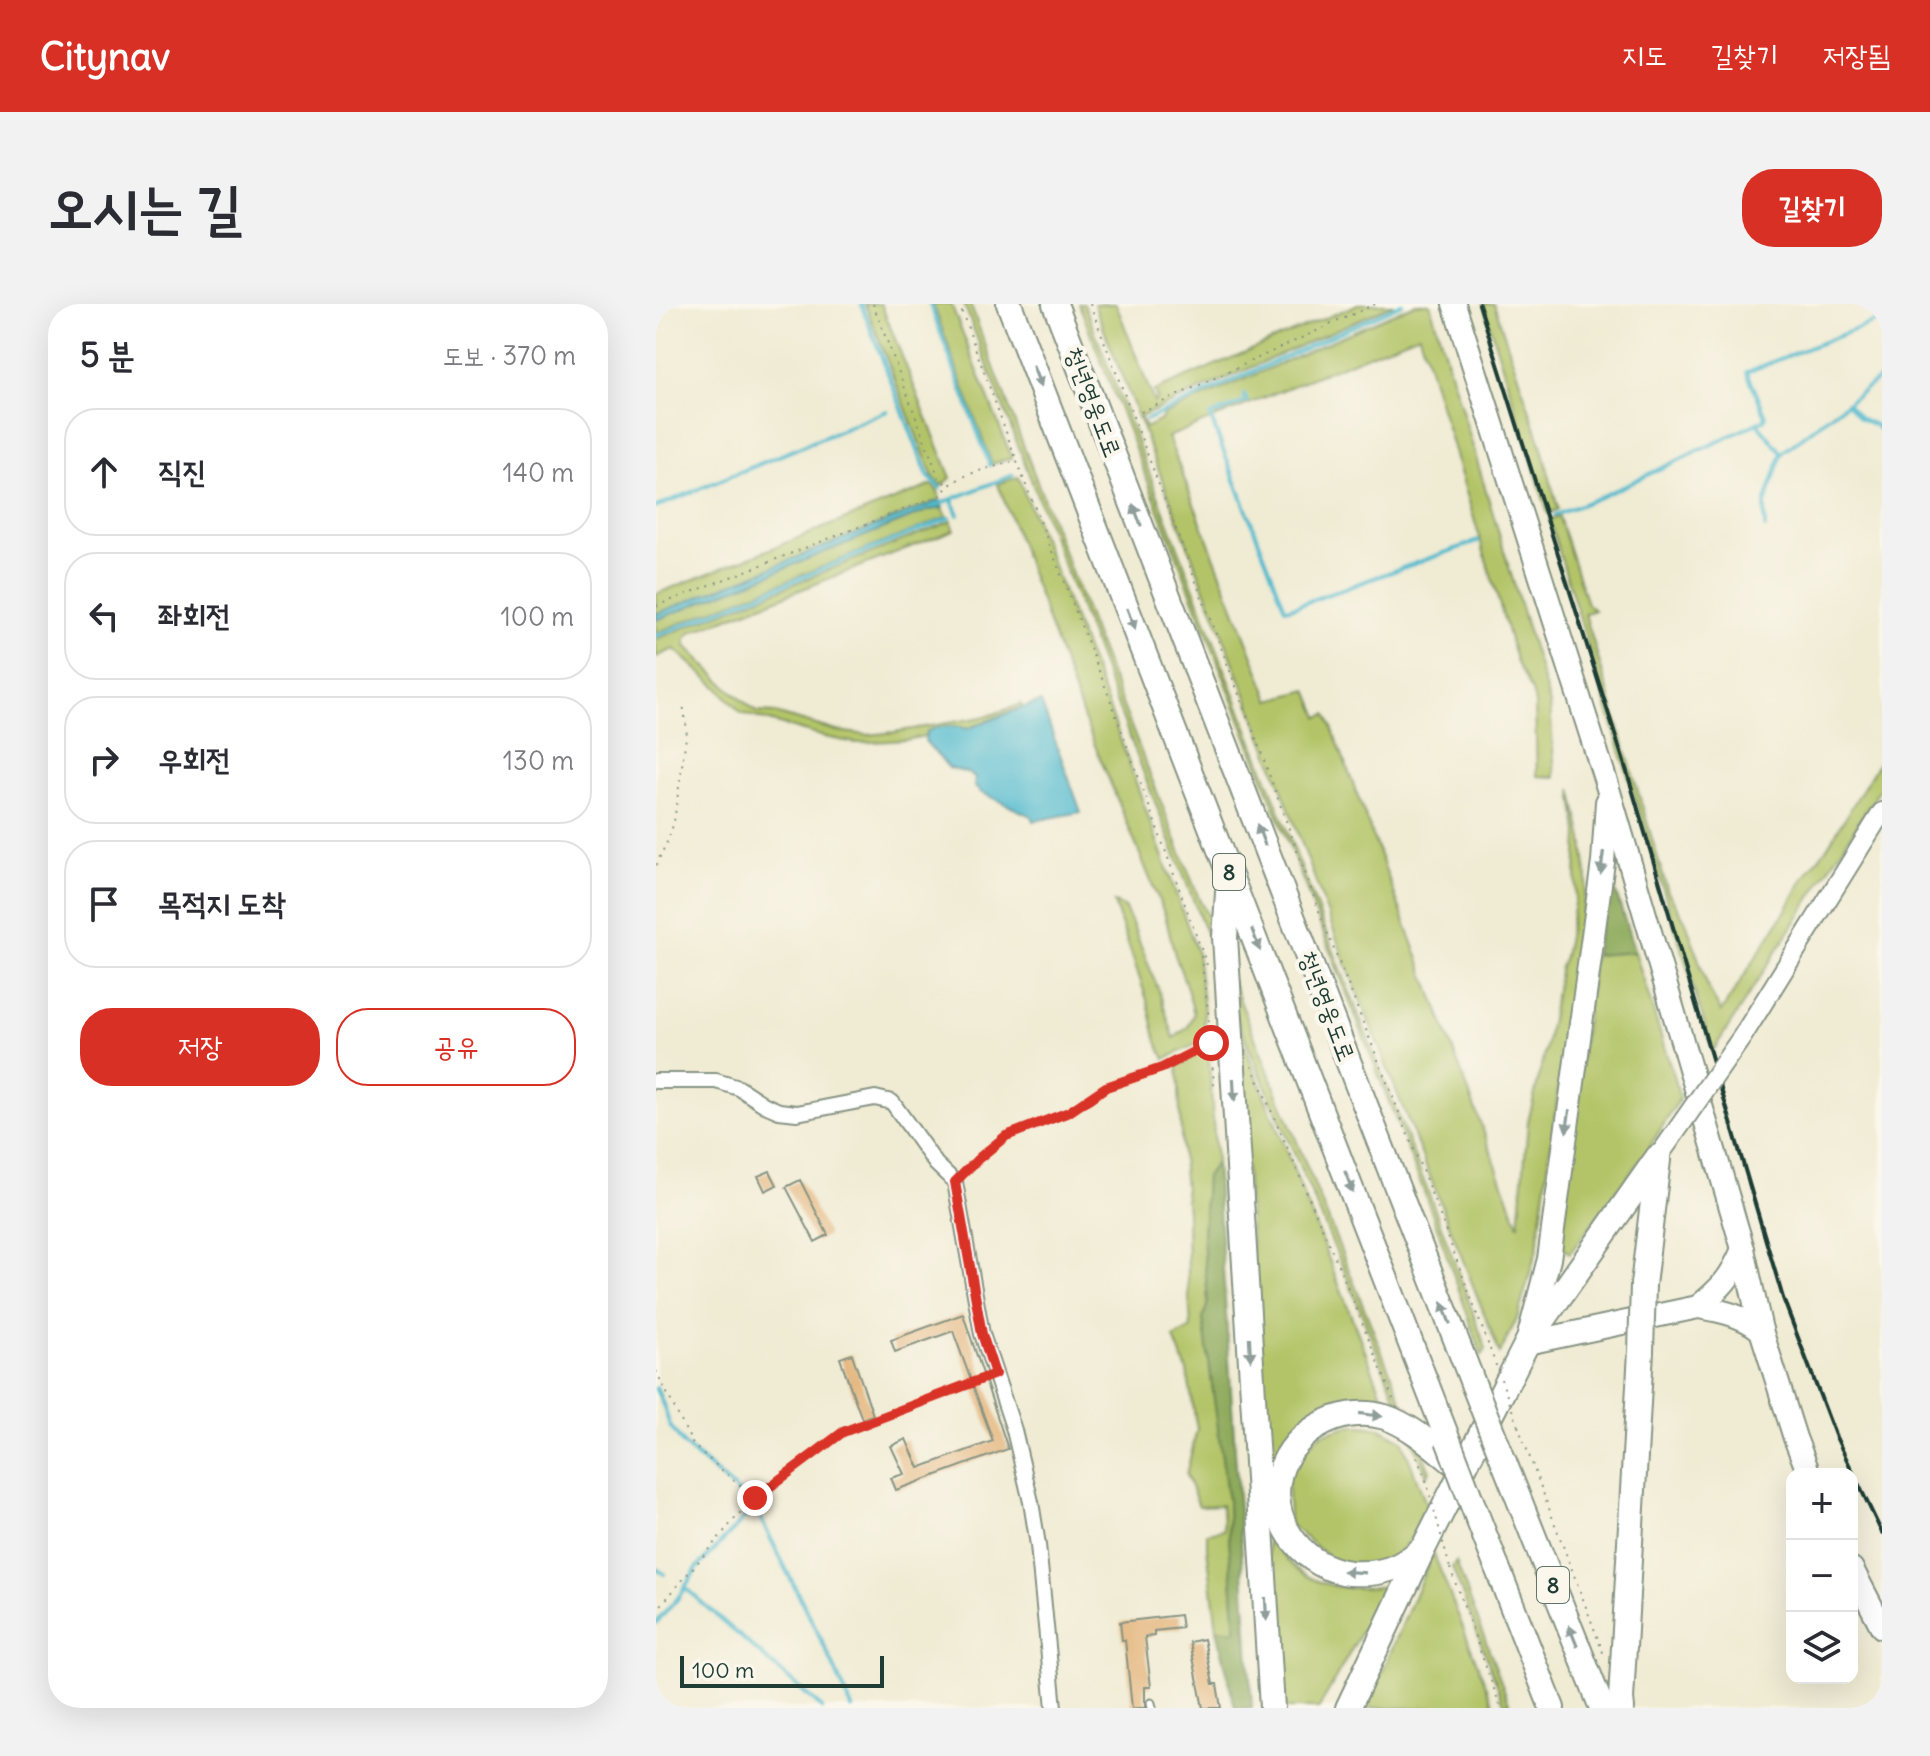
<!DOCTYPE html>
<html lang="ko">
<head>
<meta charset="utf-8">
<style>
  :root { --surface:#fff; --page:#f2f2f3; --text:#2b2b33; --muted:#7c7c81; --line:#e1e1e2; --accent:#d93025 }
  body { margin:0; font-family:Delius,"Poor Story",sans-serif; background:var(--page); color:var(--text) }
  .controls { position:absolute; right:24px; bottom:24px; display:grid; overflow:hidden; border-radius:16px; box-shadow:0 8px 32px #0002 }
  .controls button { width:72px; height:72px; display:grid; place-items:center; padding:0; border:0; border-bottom:2px solid var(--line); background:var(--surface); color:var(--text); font:40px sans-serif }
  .scale { position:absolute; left:24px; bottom:20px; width:204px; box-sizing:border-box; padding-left:8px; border:4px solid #1f3d34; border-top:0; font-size:22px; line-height:28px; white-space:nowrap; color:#1f3d34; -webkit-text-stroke:6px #fbf7ec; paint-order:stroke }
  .stop { position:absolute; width:24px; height:24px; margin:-18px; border:6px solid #d93025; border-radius:50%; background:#fff }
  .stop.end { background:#d93025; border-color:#fff; box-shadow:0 2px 8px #0008 }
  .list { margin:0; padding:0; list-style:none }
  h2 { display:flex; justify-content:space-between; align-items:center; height:104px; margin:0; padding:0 32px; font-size:34px }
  h2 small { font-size:26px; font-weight:400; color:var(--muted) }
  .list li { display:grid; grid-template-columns:52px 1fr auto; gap:24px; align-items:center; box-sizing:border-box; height:128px; margin:0 16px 16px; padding:0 16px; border:2px solid var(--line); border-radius:32px }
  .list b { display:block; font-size:30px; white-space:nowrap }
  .list em { font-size:26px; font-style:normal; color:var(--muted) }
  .actions { display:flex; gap:16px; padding:24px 32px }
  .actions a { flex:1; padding:18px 0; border:2px solid var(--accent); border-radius:32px; text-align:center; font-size:28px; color:var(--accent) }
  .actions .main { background:var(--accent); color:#fff }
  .icon { flex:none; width:44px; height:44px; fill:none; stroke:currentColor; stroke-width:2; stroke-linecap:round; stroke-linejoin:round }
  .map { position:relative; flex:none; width:1226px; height:1404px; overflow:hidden; border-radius:32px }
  header { display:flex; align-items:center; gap:48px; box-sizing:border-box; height:112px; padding:0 40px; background:var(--accent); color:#fff }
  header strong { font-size:38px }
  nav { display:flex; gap:44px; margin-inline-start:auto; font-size:28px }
  .intro { display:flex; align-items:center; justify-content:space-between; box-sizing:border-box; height:192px; padding:0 48px }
  h1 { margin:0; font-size:56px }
  .button { padding:20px 36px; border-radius:32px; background:var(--accent); color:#fff; font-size:28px; font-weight:700 }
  main { display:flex; gap:48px; padding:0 48px }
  aside { flex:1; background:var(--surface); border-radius:32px; box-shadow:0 8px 32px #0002 }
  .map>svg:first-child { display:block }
  .green { fill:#b3c467; stroke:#69804e; stroke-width:2 }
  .forest { fill:#8eaa5c; stroke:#567448; stroke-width:2 }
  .water { fill:#51bace; stroke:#387c81; stroke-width:2 }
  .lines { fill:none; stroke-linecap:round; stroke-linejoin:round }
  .stream { stroke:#51bace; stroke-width:4 }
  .building { fill:#e4b780 }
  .lane-casing { stroke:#889484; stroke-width:11 }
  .street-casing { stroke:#889484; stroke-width:18 }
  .secondary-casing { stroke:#889484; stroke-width:22 }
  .primary-casing { stroke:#889484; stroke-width:26 }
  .highway-casing { stroke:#889484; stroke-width:28 }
  .path { stroke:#889484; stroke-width:2; stroke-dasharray:2 6; stroke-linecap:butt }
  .lane { stroke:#fff; stroke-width:7 }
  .street { stroke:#fff; stroke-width:14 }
  .secondary { stroke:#fff; stroke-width:18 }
  .primary { stroke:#fff; stroke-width:22 }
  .highway { stroke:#fff; stroke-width:24 }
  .rail { stroke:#1f3d34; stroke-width:4 }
  .secondary-bridge-casing { stroke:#889484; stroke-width:22; stroke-linecap:butt }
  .highway-bridge-casing { stroke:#889484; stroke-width:28; stroke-linecap:butt }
  .path-bridge { stroke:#889484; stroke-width:2; stroke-dasharray:2 6; stroke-linecap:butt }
  .secondary-bridge { stroke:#fff; stroke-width:18 }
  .highway-bridge { stroke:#fff; stroke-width:24 }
  .oneway { fill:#8f9e9a }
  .route { stroke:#d93025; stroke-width:10 }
  .labels { text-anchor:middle; stroke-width:8; stroke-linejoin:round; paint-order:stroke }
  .shield { fill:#fbf7ec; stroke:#61756b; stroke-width:2 }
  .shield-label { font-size:22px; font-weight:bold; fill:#1f3d34 }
  .street-label { font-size:24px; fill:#1f3d34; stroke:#fbf7ec }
</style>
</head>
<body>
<header>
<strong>Citynav</strong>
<nav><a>지도</a><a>길찾기</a><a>저장됨</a></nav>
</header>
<div class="intro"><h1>오시는 길</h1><a class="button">길찾기</a></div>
<main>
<aside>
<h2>5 분<small>도보 · 370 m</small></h2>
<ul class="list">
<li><svg class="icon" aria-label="ahead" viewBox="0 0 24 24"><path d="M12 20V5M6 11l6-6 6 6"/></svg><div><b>직진</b></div><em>140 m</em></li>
<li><svg class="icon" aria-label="left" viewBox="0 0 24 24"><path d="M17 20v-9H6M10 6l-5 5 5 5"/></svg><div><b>좌회전</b></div><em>100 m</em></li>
<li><svg class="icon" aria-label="right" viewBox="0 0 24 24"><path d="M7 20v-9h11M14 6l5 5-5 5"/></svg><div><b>우회전</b></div><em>130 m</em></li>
<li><svg class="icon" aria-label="arrive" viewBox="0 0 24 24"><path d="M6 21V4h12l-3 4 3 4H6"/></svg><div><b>목적지 도착</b></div></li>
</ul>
<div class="actions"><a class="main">저장</a><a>공유</a></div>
</aside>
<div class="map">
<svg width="1226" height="1404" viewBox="0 0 1226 1404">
  <rect width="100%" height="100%" fill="#fbf7ec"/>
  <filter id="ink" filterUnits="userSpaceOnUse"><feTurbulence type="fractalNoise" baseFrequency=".0125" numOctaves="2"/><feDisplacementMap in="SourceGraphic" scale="16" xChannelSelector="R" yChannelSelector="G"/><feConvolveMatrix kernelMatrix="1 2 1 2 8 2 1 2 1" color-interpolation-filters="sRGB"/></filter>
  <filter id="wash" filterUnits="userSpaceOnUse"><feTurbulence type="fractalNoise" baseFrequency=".006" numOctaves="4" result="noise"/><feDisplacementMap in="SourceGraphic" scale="32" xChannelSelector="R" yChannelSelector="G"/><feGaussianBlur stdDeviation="1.8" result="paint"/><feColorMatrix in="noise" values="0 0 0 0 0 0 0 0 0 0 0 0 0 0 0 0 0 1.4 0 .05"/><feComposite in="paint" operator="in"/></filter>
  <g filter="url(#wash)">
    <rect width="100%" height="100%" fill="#f0ebd3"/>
    <g class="green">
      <polygon points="209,0 225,0 295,174 285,182 276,171"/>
      <polygon points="277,0 295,0 356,154 336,160"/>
      <polygon points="308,0 314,0 442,339 544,597 555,619 552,634 460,398"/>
      <polygon points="423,0 428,0 668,622 780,908 830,1045 826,1052 776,909"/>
      <polygon points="438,0 460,0 498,98 501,94 498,87 702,0 738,0 484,113 489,124 505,116 507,111 759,0 774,0 894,400 899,473 881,472 879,400 876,387 861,359 763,30 512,133 614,396 652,386 663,413 671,410 863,922 872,818 890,744 904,662 908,653 919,594 922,529 916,485 927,535 931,575 881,945 862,1012 844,1050 687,652 610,442"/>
      <polygon points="827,0 838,0 885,140 902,205 892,210"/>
      <polygon points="362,173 452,401 541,648 548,707 549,736 509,755 501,738 492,699 458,599 468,603 475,617 503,687 518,734 532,723 538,710 531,684 519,651 509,611 428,415 342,180"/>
      <polygon points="276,181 282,187 284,196 0,310 0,290"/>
      <polygon points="287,204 291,213 0,329 0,316 273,206"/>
      <polygon points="903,213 931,300 938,306 929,310 1012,588 1030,618 1053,686 1065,708 1130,606 1147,575 1172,542 1226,453 1226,482 1057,747 893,215"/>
      <path d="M295,217l3,9 -262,102 -6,6v8l40,40 30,26 19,1 62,18 31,4 27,-3 93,-16 33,-12 1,3 -55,22c-12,-5 -30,-3 -41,3l-1,4 -19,4 -50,3 -32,-6 -83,-24 -23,-25 -44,-39 -18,8v-18z"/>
      <polygon points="979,648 1024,794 993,844 914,949 906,944 902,930 938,651"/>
      <polygon points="576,677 774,1167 771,1172 692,976 570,689"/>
      <path d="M579,717l154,391c-65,-4 -91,-9 -121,57z"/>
      <polygon points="552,743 560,859 550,872 547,933 552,999 547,1014 572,1197 573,1234 580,1328 561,1325 551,1244 551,1229 568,1226 565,1201 543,1202 530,1171 541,1125 531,1067 518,1034 535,1024 532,975 531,909 526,853 522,762"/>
      <path d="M695,1121l29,3 22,12 24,64c-3,18 -22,50 -39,56 -14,5 -30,6 -44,9l-54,-45 -2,-58 34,-32z"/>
      <path d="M611,1223c24,54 63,67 120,59l-68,122h-42z"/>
      <polygon points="777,1248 839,1404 711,1404"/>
      <polygon points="800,1258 855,1404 850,1404 796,1263"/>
    </g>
    <g class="forest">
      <polygon points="953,575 959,586 979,648 938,651"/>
      <polygon points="560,859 596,1404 579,1404 561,1325 580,1327 573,1234 572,1197 547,1014 552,999 547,933 550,872"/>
    </g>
    <g class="water">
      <polygon points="284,196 287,204 273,206 0,316 0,310"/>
      <path d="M385,398l40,110 -48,9 -2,-5 -51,-24 -6,-6 1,-8 -7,-5 -19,-5 -24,-27 1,-9c11,-6 29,-8 41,-3l63,-24z"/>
    </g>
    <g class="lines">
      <g class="stream">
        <polyline points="205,0 272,172 284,184"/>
        <polyline points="274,0 334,161"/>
        <polyline points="588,91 591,97 554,112 629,304 634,304 822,237"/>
        <polyline points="1191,99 1204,114 1219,121 1226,128"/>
        <polyline points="490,116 746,0"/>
        <polyline points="1101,119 1126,149 1226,72"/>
        <polyline points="296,196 302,211"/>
        <polyline points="281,201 357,171"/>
        <polyline points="0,203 231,107"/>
        <polyline points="899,211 944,193 1108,116 1110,112 1091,68 1226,15"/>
        <polyline points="1109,224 1109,200 1126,149"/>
        <polyline points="0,332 293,214"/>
        <polyline points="0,1084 8,1103 14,1122 28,1141 99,1203 173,1352 196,1404"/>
        <polyline points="0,1264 8,1270"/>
        <polyline points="28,1283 166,1404"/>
        <polyline points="0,1319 22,1294 41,1264 99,1203"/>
      </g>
    </g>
    <g id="blocks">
      <g class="building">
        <polygon points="114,867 121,881 109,887 102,872"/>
        <polygon points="144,876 172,931 159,938 130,883"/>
        <polygon points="307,1010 352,1145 240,1186 235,1174 248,1170 235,1142 250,1135 263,1164 337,1137 297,1027 239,1048 235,1036"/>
        <polygon points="196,1050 217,1111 206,1115 184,1054"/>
        <polygon points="524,1311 526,1324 498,1327 498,1332 489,1333 495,1383 489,1383 489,1404 476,1404 469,1336 466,1336 464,1318"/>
        <polygon points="548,1335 557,1380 561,1380 565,1404 547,1404 534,1338"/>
      </g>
    </g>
  </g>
  <g filter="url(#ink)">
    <use href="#blocks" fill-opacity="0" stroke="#889484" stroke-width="2"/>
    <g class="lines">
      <defs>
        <polyline id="lane" points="495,1399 496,1404"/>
        <polyline id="street" points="0,777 60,777 83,784 109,801 123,807 141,809 219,794 236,798 280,860 299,878 326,1030 358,1126 375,1198 382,1241 398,1404"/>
        <g id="secondary">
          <polyline points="1086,733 1226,508"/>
          <polyline points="1002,853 1028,816"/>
        </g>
        <g id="primary">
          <polyline points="798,0 951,481 1087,945 1105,1026 1139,1134 1153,1170"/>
          <path d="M951,498l-4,60 -54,397 -22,84 171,-36c24,4 44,8 63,23"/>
          <path d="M1042,1003c24,-20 33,-29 45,-58"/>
          <polyline points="1196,1265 1226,1323"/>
        </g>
        <g id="highway">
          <polyline points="353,0 792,1136"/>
          <polyline points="399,0 818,1082"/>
          <polyline points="573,574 569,633 616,1404"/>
          <polyline points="987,981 1002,856"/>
          <polyline points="848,1158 946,1404"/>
          <polyline points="821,1212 896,1404"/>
          <path d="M766,1245c-22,20 -42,26 -72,24 -43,-4 -79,-47 -72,-91 7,-47 62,-79 107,-65 27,9 49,30 71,48"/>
          <polyline points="692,1404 768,1243 871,1039 1002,853"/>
          <polyline points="966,1404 965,1395 985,1047"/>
        </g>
      </defs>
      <use href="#lane" class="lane-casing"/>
      <use href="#street" class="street-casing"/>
      <use href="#secondary" class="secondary-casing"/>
      <use href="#primary" class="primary-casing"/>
      <use href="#highway" class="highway-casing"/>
      <g class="path">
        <polyline points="217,0 283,174 290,180"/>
        <polyline points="303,0 364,166 454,395 551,661"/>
        <polyline points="434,0 605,448 667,618 782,906 834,1045"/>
        <polyline points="485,108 719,0"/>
        <path d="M0,302l285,-111c13,-21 47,-26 70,-33"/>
        <polyline points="0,561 12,536 18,518 31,426 27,400"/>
        <polyline points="545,652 552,707 558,781"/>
        <polyline points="596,762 690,979 737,1095"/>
        <polyline points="310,867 323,854 350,832 413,808 450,783 506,764 554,739"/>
        <polyline points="0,1067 37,1141 98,1194"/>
        <polyline points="862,1122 948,1351"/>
        <polyline points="761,1153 770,1176"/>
        <polyline points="794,1264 845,1404"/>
        <polyline points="0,1307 83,1210 99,1194 187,1128 327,1074"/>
      </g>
      <use href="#lane" class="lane"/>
      <use href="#street" class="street"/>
      <use href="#secondary" class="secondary"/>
      <use href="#primary" class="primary"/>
      <use href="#highway" class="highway"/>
      <polyline class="rail" points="823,0 971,468 1127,994 1179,1131 1226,1229"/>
      <defs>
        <polyline id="secondary-bridge" points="1028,816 1086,733"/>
        <g id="highway-bridge">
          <polyline points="985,1047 987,981"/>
          <polyline points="818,1082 848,1158"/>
          <polyline points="792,1136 821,1212"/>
        </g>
      </defs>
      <use href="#secondary-bridge" class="secondary-bridge-casing"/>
      <use href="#highway-bridge" class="highway-bridge-casing"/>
      <g class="path-bridge">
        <polyline points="834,1045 862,1122"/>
        <polyline points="770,1176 794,1264"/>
      </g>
      <use href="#secondary-bridge" class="secondary-bridge"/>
      <use href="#highway-bridge" class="highway-bridge"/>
    </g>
    <defs><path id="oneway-solid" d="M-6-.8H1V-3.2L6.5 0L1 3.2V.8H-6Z" transform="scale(2)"/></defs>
    <g class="oneway">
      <use href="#oneway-solid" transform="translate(381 73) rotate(69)"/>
      <use href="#oneway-solid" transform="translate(481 211) rotate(-111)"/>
      <use href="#oneway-solid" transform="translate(475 315) rotate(69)"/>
      <use href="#oneway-solid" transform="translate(605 531) rotate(-111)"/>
      <use href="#oneway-solid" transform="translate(946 559) rotate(97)"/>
      <use href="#oneway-solid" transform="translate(600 636) rotate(69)"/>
      <use href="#oneway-solid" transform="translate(578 786) rotate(87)"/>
      <use href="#oneway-solid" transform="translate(912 817) rotate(98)"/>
      <use href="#oneway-solid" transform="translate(693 878) rotate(69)"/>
      <use href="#oneway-solid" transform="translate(790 1009) rotate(-111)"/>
      <use href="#oneway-solid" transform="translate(594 1045) rotate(87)"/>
      <use href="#oneway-solid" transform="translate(715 1111) rotate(8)"/>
      <use href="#oneway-solid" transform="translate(698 1268) rotate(-176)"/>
      <use href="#oneway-solid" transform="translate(610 1305) rotate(87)"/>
      <use href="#oneway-solid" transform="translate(917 1332) rotate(-112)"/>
    </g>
  </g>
  <g class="lines" filter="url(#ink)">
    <polyline class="route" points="99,1194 187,1128 339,1070 326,1030 299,878 323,854 350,832 413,808 450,783 506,764 555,739"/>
  </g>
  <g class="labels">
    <g class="shield">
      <rect x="557" y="550" width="32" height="36" rx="6"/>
      <rect x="881" y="1263" width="32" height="36" rx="6"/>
    </g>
    <g class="shield-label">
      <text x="573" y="576">8</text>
      <text x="897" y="1289">8</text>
    </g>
    <g class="street-label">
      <text transform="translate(437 98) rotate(69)" y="8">청년영웅도로</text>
      <text transform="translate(671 702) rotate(69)" y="8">청년영웅도로</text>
    </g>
  </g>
</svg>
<div class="controls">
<button>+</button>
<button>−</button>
<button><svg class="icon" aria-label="layers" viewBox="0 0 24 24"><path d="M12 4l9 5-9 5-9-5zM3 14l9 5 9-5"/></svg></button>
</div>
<div class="scale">100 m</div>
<div class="stop" style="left:555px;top:739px"></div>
<div class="stop end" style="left:99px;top:1194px"></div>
</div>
</main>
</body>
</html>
